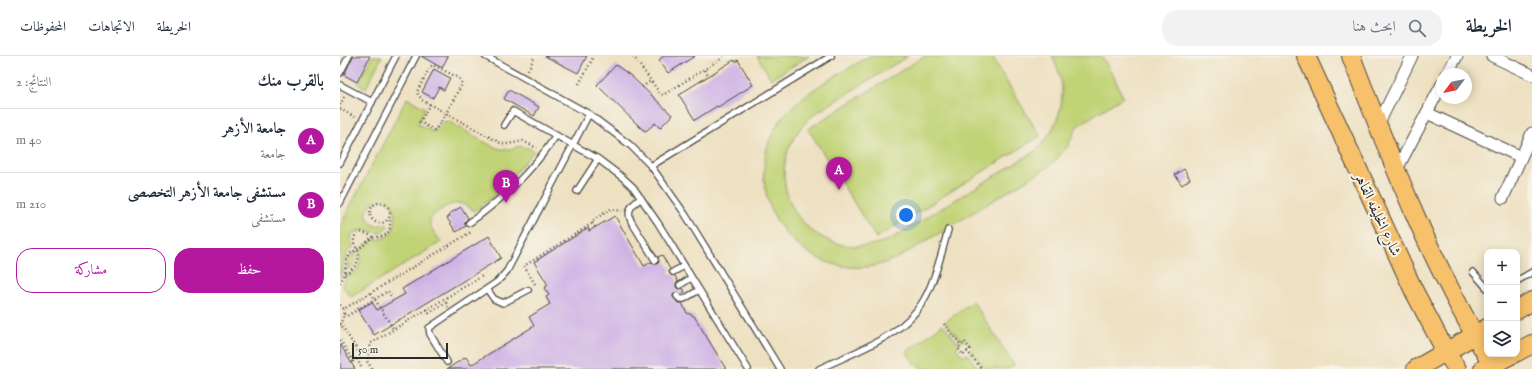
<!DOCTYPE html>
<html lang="ar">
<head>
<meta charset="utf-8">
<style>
  :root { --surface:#fff; --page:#f2f2f3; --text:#1f2937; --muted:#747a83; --line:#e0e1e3; --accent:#b5179e }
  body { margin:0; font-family:"IM FELL English",Amiri,serif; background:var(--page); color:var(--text); direction:rtl }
  .controls { position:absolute; right:12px; bottom:12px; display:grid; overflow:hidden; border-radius:8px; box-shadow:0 2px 10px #0003 }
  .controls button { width:36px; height:36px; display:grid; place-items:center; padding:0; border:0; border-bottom:1px solid var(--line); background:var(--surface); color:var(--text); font:20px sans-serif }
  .compass { position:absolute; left:1096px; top:12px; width:36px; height:36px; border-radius:50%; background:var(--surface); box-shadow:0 2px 10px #0003; rotate:238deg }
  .scale { position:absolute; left:12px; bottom:10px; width:96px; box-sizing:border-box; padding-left:4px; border:2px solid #2b2b2b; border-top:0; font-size:11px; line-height:14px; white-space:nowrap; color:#2b2b2b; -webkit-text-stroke:3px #f7f3e8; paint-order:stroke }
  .you { position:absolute; left:566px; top:159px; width:14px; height:14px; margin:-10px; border:3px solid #fff; border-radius:50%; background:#1a73e8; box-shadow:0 0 0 6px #1a73e833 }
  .badge { display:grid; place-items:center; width:26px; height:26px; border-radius:50%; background:var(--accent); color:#fff; font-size:13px; font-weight:700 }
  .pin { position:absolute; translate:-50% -33px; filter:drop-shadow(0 1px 2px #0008) }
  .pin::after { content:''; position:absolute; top:21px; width:14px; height:12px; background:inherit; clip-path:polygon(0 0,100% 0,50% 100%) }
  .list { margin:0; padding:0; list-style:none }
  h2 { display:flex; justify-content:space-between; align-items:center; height:52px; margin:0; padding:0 16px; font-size:17px }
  h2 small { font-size:13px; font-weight:400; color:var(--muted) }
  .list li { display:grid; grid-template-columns:26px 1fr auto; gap:12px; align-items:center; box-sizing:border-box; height:64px; padding:0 16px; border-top:1px solid var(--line) }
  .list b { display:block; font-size:15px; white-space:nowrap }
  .list p { margin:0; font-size:13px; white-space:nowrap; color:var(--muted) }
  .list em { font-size:13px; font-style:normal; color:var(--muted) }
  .actions { display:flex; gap:8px; padding:12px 16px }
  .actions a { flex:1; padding:9px 0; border:1px solid var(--accent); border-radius:16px; text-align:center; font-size:14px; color:var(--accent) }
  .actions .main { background:var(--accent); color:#fff }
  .icon { flex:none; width:22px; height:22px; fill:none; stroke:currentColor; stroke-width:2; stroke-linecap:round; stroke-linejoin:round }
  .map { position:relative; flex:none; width:1192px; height:313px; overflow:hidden; direction:ltr }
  header { display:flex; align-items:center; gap:24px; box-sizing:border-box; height:56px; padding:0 20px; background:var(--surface); border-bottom:1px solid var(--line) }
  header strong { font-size:19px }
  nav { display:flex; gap:22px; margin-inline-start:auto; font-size:14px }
  .search { width:280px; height:36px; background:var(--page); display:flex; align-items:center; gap:10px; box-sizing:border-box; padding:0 14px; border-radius:16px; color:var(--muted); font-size:15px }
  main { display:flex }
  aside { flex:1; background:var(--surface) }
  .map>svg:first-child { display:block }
  .green { fill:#c1d376; stroke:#767f50 }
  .building { fill:#ceb2e5 }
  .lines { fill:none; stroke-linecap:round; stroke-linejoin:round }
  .service-casing { stroke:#484642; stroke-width:8 }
  .minor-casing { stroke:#484642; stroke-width:13 }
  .primary-casing { stroke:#484642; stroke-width:20 }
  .path { stroke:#484642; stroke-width:2.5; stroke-dasharray:1 3; stroke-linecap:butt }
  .service { stroke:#fff; stroke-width:5.5 }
  .minor { stroke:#fff; stroke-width:11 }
  .primary { stroke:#f7c06b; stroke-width:18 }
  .labels { text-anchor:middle; stroke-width:4; stroke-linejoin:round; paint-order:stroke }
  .street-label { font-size:15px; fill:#2b2b2b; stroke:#f7f3e8 }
</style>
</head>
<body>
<header>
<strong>الخريطة</strong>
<div class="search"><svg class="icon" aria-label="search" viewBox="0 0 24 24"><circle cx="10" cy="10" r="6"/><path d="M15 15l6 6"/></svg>ابحث هنا</div>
<nav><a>الخريطة</a><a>الاتجاهات</a><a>المحفوظات</a></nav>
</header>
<main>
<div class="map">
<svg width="1192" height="313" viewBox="0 0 1192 313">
  <rect width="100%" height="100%" fill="#f7f3e8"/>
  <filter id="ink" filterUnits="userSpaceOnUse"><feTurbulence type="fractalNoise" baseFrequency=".025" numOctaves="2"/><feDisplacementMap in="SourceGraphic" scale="8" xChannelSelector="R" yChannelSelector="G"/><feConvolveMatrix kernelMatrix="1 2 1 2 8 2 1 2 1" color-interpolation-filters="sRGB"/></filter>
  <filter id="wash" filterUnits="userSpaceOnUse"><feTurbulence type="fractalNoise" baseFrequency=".012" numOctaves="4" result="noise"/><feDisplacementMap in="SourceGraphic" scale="16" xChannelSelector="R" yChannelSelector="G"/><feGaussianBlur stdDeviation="0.9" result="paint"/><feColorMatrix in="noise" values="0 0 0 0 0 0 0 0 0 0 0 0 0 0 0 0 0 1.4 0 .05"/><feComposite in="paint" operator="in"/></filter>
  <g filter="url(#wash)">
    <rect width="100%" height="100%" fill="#eee1c2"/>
    <g class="green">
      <polygon points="32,0 42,0 26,32 18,28"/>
      <polygon points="417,0 469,0 431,23"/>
      <path d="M529,0h39l-92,57c-72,57 -11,161 75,126l146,-89c26,-28 33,-60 15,-94h49l12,19 10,22 -46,29 -9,20 -14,16 -9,7 -142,86c-12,6 -24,11 -37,12 -53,5 -100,-38 -102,-90 -1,-19 4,-39 15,-55 19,-28 61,-48 90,-66z"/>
      <polygon points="585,0 651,0 700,80 536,182 468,73"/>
      <path d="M67,42l18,10 -7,16 13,7h4l9,-9 5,-1c10,6 43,27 52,28 16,2 15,-8 33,2l-38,44 -22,16c-3,-3 -7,-5 -12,-7 -10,-3 -26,7 -32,15v7l11,16 -90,55 -9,-12c3,-9 11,-10 16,-17 4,-7 1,-14 4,-20 4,-2 7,-6 10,-8 3,-1 6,0 9,-1 11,-2 16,-14 14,-25 -6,-32 -46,-2 -19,12l10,-2 2,2 -8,7 -19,-3 -9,4 -1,6 2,8 -7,7 -6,23v-52z"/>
      <polygon points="16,195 16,206 8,214 8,203"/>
      <polygon points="633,245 674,309 668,313 645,313 630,295 633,292 625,284 622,286 605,266"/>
      <polygon points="603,268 619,288 616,292 623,300 627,298 639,313 582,313 574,307 566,296"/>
    </g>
    <g id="blocks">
      <g class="building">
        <polygon points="13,0 30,0 17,26 4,19"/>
        <polygon points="81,0 108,0 102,12"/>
        <polygon points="205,0 247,0 238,17"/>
        <polygon points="324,0 355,0 328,17 319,4"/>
        <polygon points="394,4 395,6 398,4 413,29 378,51 377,50 355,64 339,39 343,37 343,36"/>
        <polygon points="276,9 291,20 332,59 320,72 315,67 306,75 302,73 257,29"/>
        <polygon points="94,13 110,22 104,34 99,31 93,42 82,36"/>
        <polygon points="169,34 199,51 194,60 164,43"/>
        <polygon points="844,113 850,123 842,129 835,119"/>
        <polygon points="121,151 128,162 124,167 126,170 116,176 107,162 110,160 109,158"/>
        <polygon points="275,160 304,210 311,206 313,208 317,208 319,206 318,201 322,199 330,213 329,216 330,218 335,220 338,225 336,227 336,231 338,233 343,232 345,236 341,238 336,236 333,239 333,241 338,247 342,247 347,257 354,260 386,313 107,313 126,301 131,309 194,270 189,261 210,248 206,241 209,239 204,232 208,229 194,206 248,172 249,175"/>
        <polygon points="149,180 161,202 34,279 18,254 32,246 37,254 65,238 62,233"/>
        <polygon points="0,288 15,313 0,313"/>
      </g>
    </g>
  </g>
  <g filter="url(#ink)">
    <use href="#blocks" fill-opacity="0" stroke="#484642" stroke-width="1"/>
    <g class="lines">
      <defs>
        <g id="service">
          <polyline points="145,0 249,58 290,89 311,110 345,158 440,313"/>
          <polyline points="0,17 9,0"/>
          <polyline points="0,29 32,46"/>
          <polyline points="164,69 173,55 258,103 282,121 293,131 318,167 408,313"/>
          <polyline points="0,107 56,0"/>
          <polyline points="311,110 491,0"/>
          <polyline points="237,135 258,103"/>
          <path d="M301,142c-9,7 -15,12 -10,23l24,39"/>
          <polyline points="0,147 76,0"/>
          <path d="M129,167c36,-26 62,-51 87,-87"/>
          <polyline points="333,216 344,210"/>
          <polyline points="1133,216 1147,232"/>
          <polyline points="1177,225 1192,216"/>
          <polyline points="340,229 351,222"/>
          <polyline points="147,233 154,243 163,247 188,234"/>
          <polyline points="337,240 340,243 344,243 359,234"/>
          <polyline points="107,306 90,278 89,272 157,226 167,215 249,58"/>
          <path d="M479,313c39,-19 88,-33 108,-75 10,-20 15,-43 21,-64"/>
        </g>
        <g id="minor">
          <polyline points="1152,0 1192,19"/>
          <polyline points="1107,18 1117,0"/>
          <polyline points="1087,57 1181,101"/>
          <polyline points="1038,69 1072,0"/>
          <polyline points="1056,115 1102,28"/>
          <polyline points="1163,142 1192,77"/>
        </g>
        <g id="primary">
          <polyline points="966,0 1074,235 1106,296 1117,313"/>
          <path d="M1011,0c41,107 83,215 144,313"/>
          <polyline points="1177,254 1192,245"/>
          <polyline points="1177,296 1192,288"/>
          <polyline points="1076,313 1147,272"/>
          <polyline points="1143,313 1173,298"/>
        </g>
      </defs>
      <use href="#service" class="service-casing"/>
      <use href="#minor" class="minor-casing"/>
      <use href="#primary" class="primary-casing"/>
      <g class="path">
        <polyline points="293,0 319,36 323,39 384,1"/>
        <polyline points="188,14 195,0"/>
        <polyline points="365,14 368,20"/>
        <polyline points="239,28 254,0"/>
        <polyline points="302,31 311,25"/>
        <path d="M90,48l-10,18 14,8c8,-6 21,-34 27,-44l1,-3 -3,-5 -26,-13 -3,2 -12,23 -1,3 5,7 80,44h6l15,-3 14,7"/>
        <polyline points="0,49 4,41"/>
        <polyline points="0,53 15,61"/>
        <circle cx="40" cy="157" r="10"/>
        <polyline points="255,171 252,165 271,153 282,155"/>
        <path d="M5,218c9,-5 17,-14 12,-25 -2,-3 -4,-5 -3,-9 1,-12 13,-7 19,-3"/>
        <polyline points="0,227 5,218 6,206 10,198 24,189 31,182 40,181 47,178 50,172 50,161"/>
        <polyline points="195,228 184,210 253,167"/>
        <polyline points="31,237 54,274"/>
        <polyline points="0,249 4,253 131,176"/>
        <polyline points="87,253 89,257 106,247 108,251"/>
        <polyline points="4,258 7,260 48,235 52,242"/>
        <polyline points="0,267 21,300 13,305 0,284"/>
        <polyline points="604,268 621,289"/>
        <polyline points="0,269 3,261 4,253"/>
        <polygon points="625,286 630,293 623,299 618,292"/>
        <polyline points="627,295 642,313"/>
        <polyline points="17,303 22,313"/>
        <polyline points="32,313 27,305 31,287 144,219"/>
      </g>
      <use href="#service" class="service"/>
      <use href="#minor" class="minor"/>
      <use href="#primary" class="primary"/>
    </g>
  </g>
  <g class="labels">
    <g class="street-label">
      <text transform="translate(1038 158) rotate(65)" y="5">شارع الخليفه القاهر</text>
    </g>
  </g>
</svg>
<div class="controls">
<button>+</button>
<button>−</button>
<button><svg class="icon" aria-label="layers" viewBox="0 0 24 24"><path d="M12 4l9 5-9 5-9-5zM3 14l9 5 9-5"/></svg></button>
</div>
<svg class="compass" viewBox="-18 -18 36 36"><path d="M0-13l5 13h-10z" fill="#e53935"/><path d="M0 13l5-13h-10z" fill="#747a83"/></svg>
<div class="scale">50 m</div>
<div class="you"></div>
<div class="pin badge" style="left:499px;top:134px">A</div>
<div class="pin badge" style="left:166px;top:147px">B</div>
</div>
<aside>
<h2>بالقرب منك<small>النتائج: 2</small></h2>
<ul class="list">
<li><span class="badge">A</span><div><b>جامعة الأزهر</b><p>جامعة</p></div><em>40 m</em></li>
<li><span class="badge">B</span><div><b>مستشفى جامعة الأزهر التخصصى</b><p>مستشفى</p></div><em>210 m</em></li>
</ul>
<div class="actions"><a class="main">حفظ</a><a>مشاركة</a></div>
</aside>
</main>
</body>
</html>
